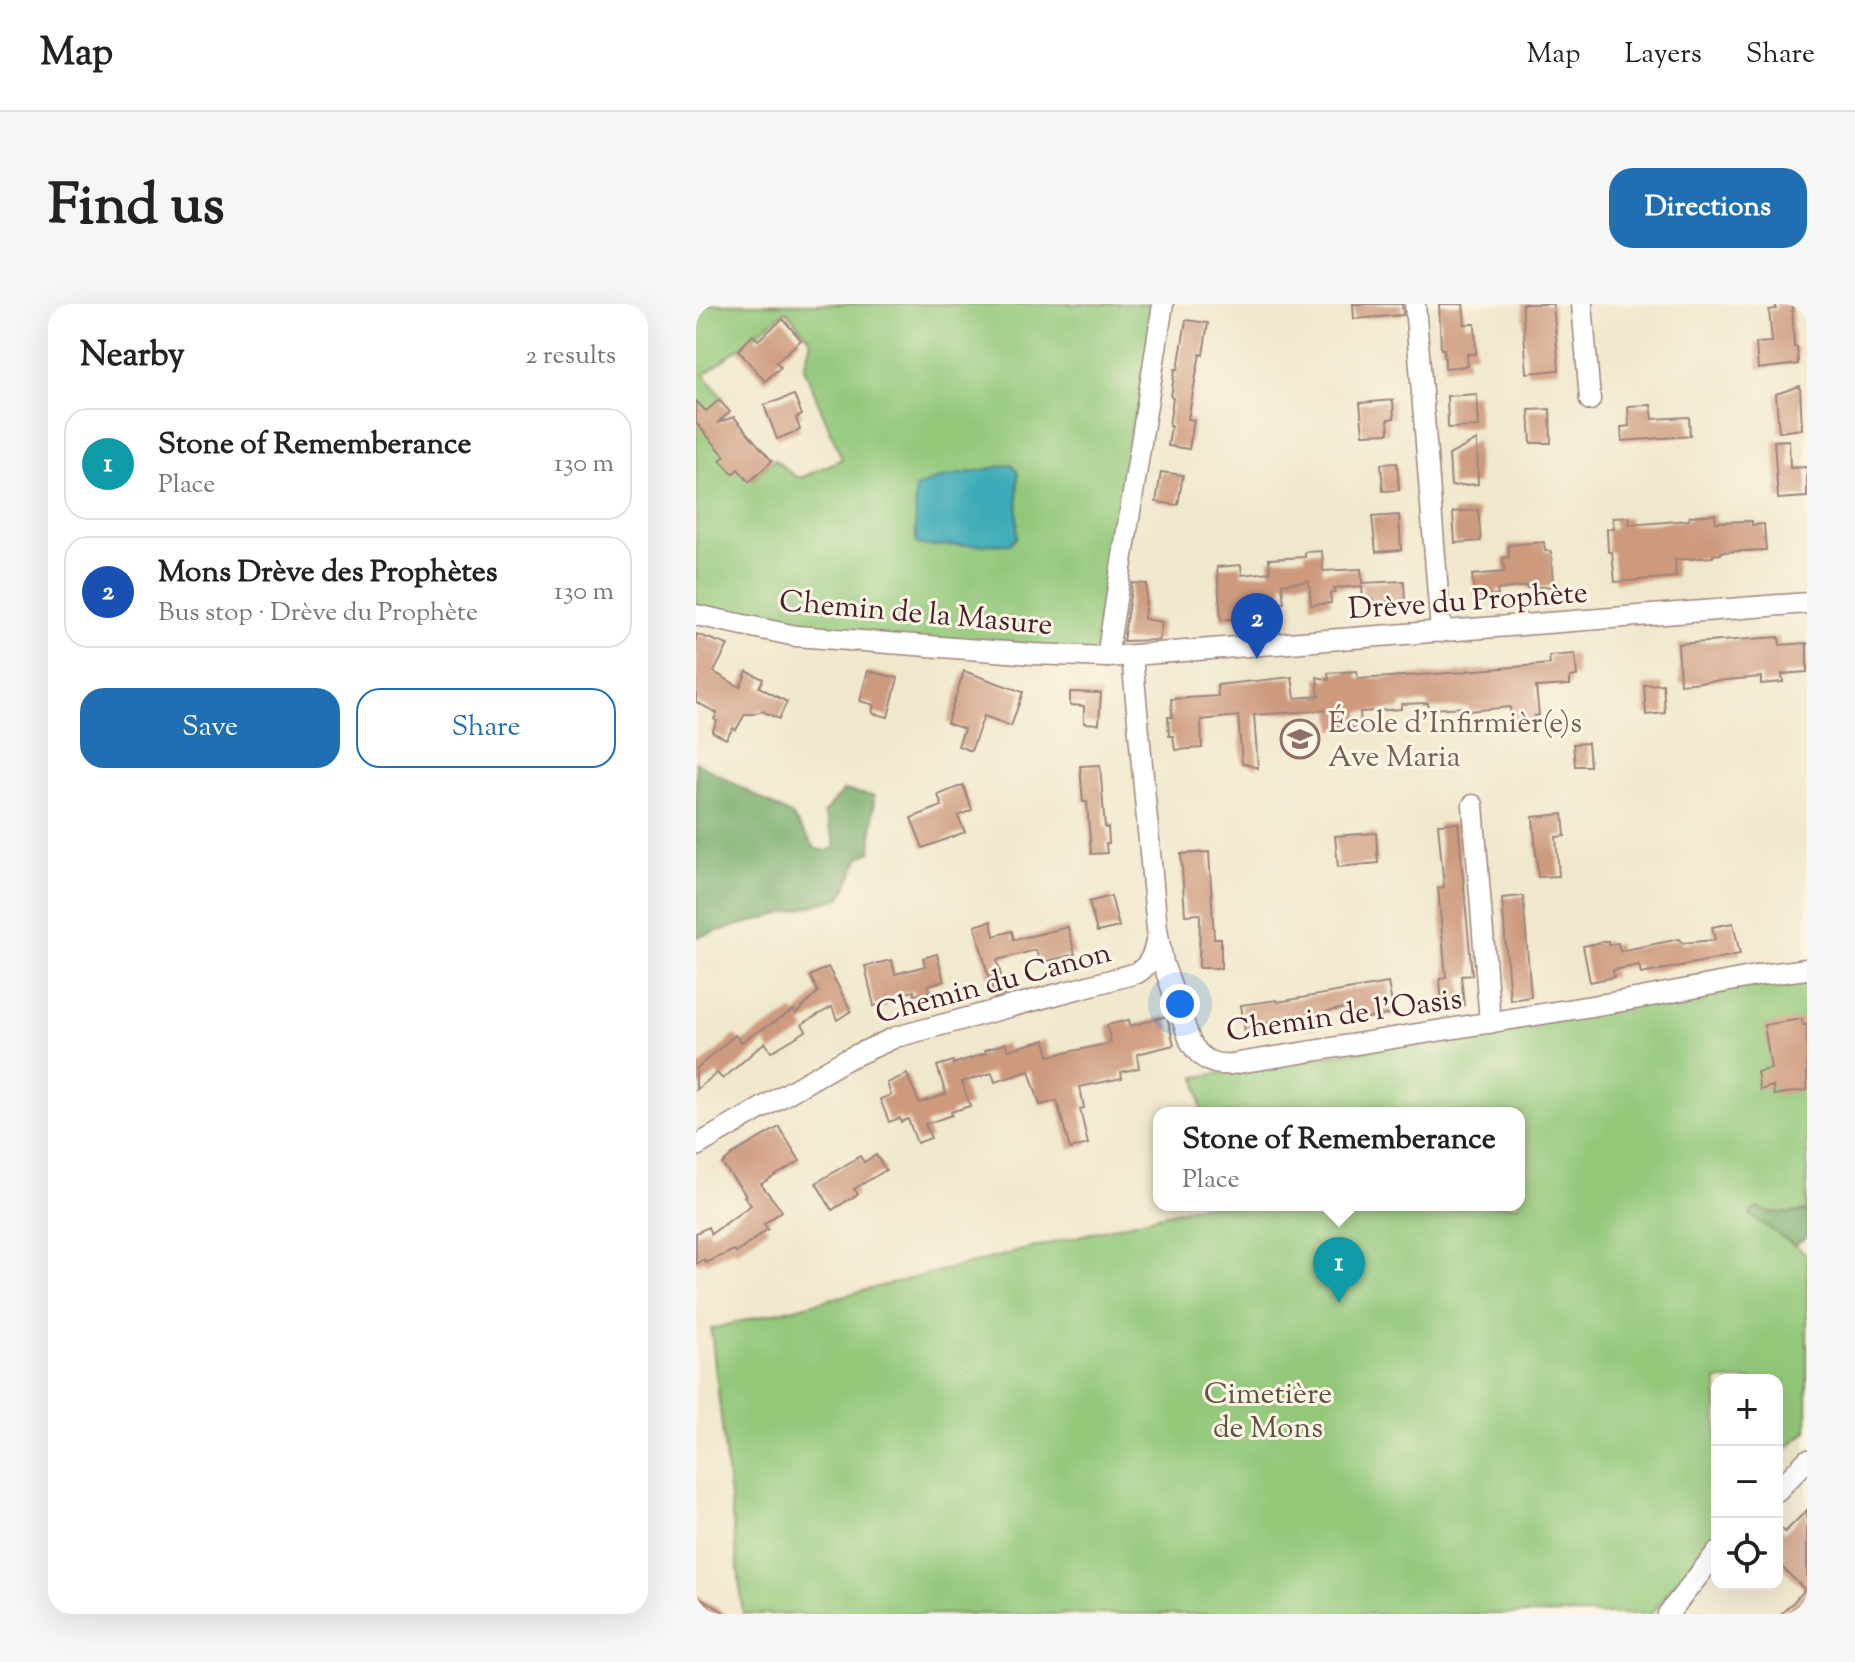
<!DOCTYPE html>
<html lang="en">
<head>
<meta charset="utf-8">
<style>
  :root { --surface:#fff; --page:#f6f6f6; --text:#222; --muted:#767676; --line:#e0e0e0; --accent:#1f6fb2 }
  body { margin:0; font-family:"Sorts Mill Goudy",serif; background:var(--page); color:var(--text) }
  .controls { position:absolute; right:24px; bottom:24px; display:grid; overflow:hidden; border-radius:16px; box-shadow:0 8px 32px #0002 }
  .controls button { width:72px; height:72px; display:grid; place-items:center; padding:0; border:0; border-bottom:2px solid var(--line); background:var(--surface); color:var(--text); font:40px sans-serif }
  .you { position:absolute; left:484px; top:700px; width:28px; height:28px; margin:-20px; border:6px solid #fff; border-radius:50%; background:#1a73e8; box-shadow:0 0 0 12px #1a73e833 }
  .badge { display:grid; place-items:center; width:52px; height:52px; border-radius:50%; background:var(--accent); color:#fff; font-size:26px; font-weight:700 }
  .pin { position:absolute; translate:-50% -66px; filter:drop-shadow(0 2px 4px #0008) }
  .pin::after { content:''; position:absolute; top:42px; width:28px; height:24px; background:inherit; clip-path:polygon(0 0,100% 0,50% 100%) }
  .popup { position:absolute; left:457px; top:803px; width:372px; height:104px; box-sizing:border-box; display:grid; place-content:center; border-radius:16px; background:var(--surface); filter:drop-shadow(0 2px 6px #0005); font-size:26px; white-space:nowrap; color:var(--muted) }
  .popup b { font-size:30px; color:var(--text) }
  .popup::after { content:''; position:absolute; left:50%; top:100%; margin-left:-16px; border:16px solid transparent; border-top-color:var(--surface) }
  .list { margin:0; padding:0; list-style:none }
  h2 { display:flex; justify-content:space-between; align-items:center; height:104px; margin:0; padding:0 32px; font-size:34px }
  h2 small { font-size:26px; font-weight:400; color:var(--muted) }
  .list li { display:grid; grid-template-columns:52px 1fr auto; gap:24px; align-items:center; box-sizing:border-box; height:112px; margin:0 16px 16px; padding:0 16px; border:2px solid var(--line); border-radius:24px }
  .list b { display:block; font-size:30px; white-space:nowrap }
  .list p { margin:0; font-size:26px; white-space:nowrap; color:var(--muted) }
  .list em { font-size:26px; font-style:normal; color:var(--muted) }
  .actions { display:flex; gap:16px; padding:24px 32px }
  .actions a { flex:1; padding:18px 0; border:2px solid var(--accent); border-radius:24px; text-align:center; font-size:28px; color:var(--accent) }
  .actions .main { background:var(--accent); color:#fff }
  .icon { flex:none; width:44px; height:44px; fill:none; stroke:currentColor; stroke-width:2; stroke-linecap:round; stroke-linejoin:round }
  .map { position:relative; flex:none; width:1111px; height:1310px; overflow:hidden; border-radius:24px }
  header { display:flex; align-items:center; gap:48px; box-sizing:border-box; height:112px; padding:0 40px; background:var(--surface); border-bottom:2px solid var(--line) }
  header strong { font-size:38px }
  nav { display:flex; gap:44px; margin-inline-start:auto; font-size:28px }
  .intro { display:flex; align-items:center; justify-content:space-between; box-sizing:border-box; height:192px; padding:0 48px }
  h1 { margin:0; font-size:56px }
  .button { padding:20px 36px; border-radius:24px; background:var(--accent); color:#fff; font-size:28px; font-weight:700 }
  main { display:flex; gap:48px; padding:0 48px }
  aside { flex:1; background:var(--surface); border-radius:24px; box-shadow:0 8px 32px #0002 }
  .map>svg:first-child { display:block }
  .green { fill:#93c87a; stroke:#6e7452; stroke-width:2; fill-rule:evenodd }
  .forest { fill:#76ac6a; stroke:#60664a; stroke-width:2 }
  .water { fill:#3cacb8; stroke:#436672; stroke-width:2 }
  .building { fill:#cd9a7e }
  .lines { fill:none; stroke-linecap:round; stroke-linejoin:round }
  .minor-casing { stroke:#9d847c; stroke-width:23 }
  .minor { stroke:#fff; stroke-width:20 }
  .labels { text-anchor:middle; stroke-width:6; stroke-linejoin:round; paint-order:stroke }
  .street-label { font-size:30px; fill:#4a1f2b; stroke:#fcf5e5 }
  .education-label { font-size:30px; fill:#785e54; stroke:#fcf5e5; text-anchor:start }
  .park-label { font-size:30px; fill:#605243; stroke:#fcf5e5 }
</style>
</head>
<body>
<header>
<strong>Map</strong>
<nav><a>Map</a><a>Layers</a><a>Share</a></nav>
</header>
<div class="intro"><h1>Find us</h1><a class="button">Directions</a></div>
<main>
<aside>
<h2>Nearby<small>2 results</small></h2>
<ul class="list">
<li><span class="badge" style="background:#0f9aa8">1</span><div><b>Stone of Rememberance</b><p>Place</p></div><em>130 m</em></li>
<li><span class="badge" style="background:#1a4fb4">2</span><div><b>Mons Drève des Prophètes</b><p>Bus stop · Drève du Prophète</p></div><em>130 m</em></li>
</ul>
<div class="actions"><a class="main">Save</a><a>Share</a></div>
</aside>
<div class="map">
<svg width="1111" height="1310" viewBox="0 0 1111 1310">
  <rect width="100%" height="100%" fill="#fcf5e5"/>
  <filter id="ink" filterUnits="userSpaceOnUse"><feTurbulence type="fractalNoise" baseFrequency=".0125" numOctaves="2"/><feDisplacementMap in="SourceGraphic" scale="16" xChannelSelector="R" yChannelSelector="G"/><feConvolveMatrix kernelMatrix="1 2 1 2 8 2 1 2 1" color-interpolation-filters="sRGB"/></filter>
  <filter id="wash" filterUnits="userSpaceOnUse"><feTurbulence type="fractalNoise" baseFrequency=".006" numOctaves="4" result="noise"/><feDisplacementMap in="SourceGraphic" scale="32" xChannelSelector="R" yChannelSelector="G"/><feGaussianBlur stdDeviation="1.8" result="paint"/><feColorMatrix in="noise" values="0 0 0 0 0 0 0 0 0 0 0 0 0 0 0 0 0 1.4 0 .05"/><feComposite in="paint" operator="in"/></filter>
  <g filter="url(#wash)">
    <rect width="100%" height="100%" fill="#f0e8cc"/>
    <g class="green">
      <path d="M0,0h467l-56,353 -74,-3 -337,-39zM90,7l25,29 -7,28 38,91 -39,18h-7l-22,-18 -21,20 -54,-60 24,-21 -19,-23z"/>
      <path d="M1111,665v242c-17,3 -34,4 -50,-3l-7,6 57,40v177l-20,17 -10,12v-80h-60v153l-66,81h-908l-32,-285 491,-124h317v-92h-317l-6,-36 368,-59z"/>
    </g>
    <g class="forest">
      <polygon points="0,458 96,512 120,545 131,547 138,543 138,536 128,509 148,486 178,492 175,548 164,553 145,594 0,633"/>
      <path d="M1061,904c16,7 33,6 50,3v26l-13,8 -44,-30z"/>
    </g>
    <polygon class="water" points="316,160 322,169 321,233 314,240 229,242 220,239 219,184 244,174"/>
    <g id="blocks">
      <g class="building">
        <polygon points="657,0 706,0 707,11 658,15"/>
        <polygon points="743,0 767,0 769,20 779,20 780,50 771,50 772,62 749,64 748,45 745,45"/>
        <polygon points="826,0 857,0 863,66 831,69"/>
        <polygon points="1080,0 1096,0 1098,43 1101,43 1102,60 1062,65 1060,39 1076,38 1073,6 1080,5"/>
        <polygon points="87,15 105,36 80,58 85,63 69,77 42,46 57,31 62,36"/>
        <polygon points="490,16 512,19 507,51 504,50 492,115 498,116 493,145 472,142 475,122 473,122 477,94 475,93 479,65 482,65"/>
        <polygon points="1104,82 1106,125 1083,128 1080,90"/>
        <polygon points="781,90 783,123 752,124 751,92"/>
        <polygon points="98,91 106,111 100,114 104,126 81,135 68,101"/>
        <polygon points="23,96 34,108 21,119 38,113 76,157 53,178 42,165 37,170 24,156 29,152 0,119 0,97 10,107"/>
        <polygon points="697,96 698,114 692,115 693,129 667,130 664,99"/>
        <polygon points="955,101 957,115 993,113 994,132 926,137 925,123 933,122 932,102"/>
        <polygon points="854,105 855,139 835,139 833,106"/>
        <polygon points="781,136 782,180 755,182 753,151"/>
        <polygon points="1093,136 1094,164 1111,163 1111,193 1082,195 1078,137"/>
        <polygon points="701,159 703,186 687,187 685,160"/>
        <polygon points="465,168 487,171 482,201 460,198"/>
        <polygon points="782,206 785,237 759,239 757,208"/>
        <polygon points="1019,210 1020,218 1056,217 1056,221 1068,220 1070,246 1025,248 1025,250 1017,251 1017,253 979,256 980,273 919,278 916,248 912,248 911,225 918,225 917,214 933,213 934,221 993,216 994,212"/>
        <polygon points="703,211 705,246 680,248 676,213"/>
        <polygon points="848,238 849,247 855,247 857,282 831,284 831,282 801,286 802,291 778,292 776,271 808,268 807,254 813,253 812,241"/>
        <polygon points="626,247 627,267 665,265 666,279 708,277 709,297 678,299 677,295 667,296 666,282 638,284 639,288 634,289 635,299 615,301 613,277 586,280 588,299 548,301 549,314 525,316 521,263 545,261 546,271 574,268 573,255 609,253 609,248"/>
        <polygon points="436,279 451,280 448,315 466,318 463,336 427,337"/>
        <polygon points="0,330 32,341 18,368 44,383 51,367 67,375 63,383 91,398 83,415 66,407 57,410 49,410 40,426 37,424 30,435 16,428 21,417 18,415 21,409 0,398"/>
        <polygon points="1083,333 1084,341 1111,339 1111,368 1086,370 1087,378 1065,380 1065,373 984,380 982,340"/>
        <polygon points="879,350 881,372 874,373 874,381 840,383 843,411 838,412 839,422 816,423 814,403 772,407 772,403 732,405 732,399 705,400 705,405 664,408 665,423 637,426 635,406 558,411 562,464 546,459 542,412 505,416 506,444 479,446 477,432 473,432 472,413 476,413 475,395 522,392 521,381 596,373 599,394 623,392 621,373 633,376 632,369 661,367 662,375 769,368 769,367 854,360 853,352"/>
        <polygon points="172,367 202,374 192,413 176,409 178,401 164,397"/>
        <polygon points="268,367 327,388 315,422 288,412 275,447 262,442 268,425 251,419"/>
        <polygon points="967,380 969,409 950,411 948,381"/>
        <polygon points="374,388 405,389 403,420 388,419 388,402 374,401"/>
        <polygon points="892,439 894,462 879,462 877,440"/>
        <polygon points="404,461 409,524 412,523 413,539 410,539 411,549 395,550 391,498 387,498 384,462"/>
        <polygon points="267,481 276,506 262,512 269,528 227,544 215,514 246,502 242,491"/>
        <polygon points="867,510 869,532 860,533 863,572 842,573 837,513"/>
        <polygon points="762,519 776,671 765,672 768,701 746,704 744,674 750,673 742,584 748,583 742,520"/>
        <polygon points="680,529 682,559 642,563 639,532"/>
        <polygon points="513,548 518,634 525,634 525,664 503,664 504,610 489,611 485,550"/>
        <polygon points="415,592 423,623 401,628 393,598"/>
        <polygon points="827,592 835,693 814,696 806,594"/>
        <polygon points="295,617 298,632 316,627 318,636 372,623 379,650 344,659 340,646 301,656 310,690 298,694 279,622"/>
        <polygon points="1037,619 1044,650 945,670 943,661 917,666 918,673 894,678 887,642 912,637 913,641 922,639 924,647 983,635 986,639 1019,636 1016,623"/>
        <polygon points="241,650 248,677 232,681 234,687 218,691 218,687 192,693 193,699 178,702 169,662 196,656 199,670 229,662 227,654"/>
        <polygon points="132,663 155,707 141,716 136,703 106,720 110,727 75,748 69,738 27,775 21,769 0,786 0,765 39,731 45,738 98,706 100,710 122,688 114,672"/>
        <polygon points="692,679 698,710 658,716 655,703 623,709 625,722 606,726 604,714 571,719 573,730 550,733 545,701 581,696 582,698"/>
        <polygon points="471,712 478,741 441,750 443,764 425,768 426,774 384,783 388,804 384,805 392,840 374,845 361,797 344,801 333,767 299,778 296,769 266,778 274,802 255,808 256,811 229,820 235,834 221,839 212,815 205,818 204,814 193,818 184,795 195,791 191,779 211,770 223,799 250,790 241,762 257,757 257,760 290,749 289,746 310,739 312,746 349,736 353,752 415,739 411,721 433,716 434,722"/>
        <polygon points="1106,715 1107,721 1111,721 1111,786 1078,791 1077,782 1064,786 1061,768 1075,765 1068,721"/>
        <polygon points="83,823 104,857 65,880 86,907 68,920 72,925 40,949 38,946 10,959 8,956 0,960 0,929 12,923 15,930 55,901 48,892 50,891 26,860 40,848"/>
        <polygon points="180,851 190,866 158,885 162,890 136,906 120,879 164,852 168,858"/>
        <polygon points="1111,1206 1111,1310 1085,1310 1109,1286 1081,1258 1081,1220 1089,1228"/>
        <polygon points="0,1291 31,1310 0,1310"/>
      </g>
    </g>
  </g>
  <g filter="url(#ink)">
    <use href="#blocks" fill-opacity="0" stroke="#9d847c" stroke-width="2"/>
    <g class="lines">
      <defs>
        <g id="minor">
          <polyline points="719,0 745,328"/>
          <polyline points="886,0 894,96"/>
          <polyline points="0,311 100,332 337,350 411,353 1111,299"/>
          <path d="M436,352l25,273 6,34 27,78c10,18 22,25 42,23l409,-66 120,-23 46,-6"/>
          <polyline points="411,353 467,0"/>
          <polyline points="777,501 794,719"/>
          <path d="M0,842l149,-86 51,-23 241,-64c12,-7 17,-18 19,-32"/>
          <polyline points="1081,1187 1111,1156"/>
          <polyline points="972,1310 1021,1248"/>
        </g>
      </defs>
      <use href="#minor" class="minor-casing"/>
      <use href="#minor" class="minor"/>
    </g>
  </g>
  <defs>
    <symbol id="university-ring" viewBox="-11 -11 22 22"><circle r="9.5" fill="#fcf5e5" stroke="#8d6e63" stroke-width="1.5"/><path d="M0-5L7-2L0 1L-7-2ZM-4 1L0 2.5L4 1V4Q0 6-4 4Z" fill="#8d6e63"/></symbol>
  </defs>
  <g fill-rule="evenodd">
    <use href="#university-ring" x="582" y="413" width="44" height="44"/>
  </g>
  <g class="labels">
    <g class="street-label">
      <text transform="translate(772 296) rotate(-4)" y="10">Drève du Prophète</text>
      <text transform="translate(220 308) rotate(5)" y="10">Chemin de la Masure</text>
      <text transform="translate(297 678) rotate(-15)" y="10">Chemin du Canon</text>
      <text transform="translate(648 710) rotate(-8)" y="10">Chemin de l'Oasis</text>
    </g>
    <g class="education-label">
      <text x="632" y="428">École d'Infirmièr(e)s<tspan x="632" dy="34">Ave Maria</tspan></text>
    </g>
    <g class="park-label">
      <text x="572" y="1099">Cimetière<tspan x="572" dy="34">de Mons</tspan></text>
    </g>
  </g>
</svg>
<div class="controls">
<button>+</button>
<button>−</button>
<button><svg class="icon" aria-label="locate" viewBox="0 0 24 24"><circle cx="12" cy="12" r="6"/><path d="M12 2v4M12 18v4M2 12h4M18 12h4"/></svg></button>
</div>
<div class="you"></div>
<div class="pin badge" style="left:643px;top:999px;background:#0f9aa8">1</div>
<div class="popup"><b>Stone of Rememberance</b>Place</div>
<div class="pin badge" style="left:561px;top:355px;background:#1a4fb4">2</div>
</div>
</main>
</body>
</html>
